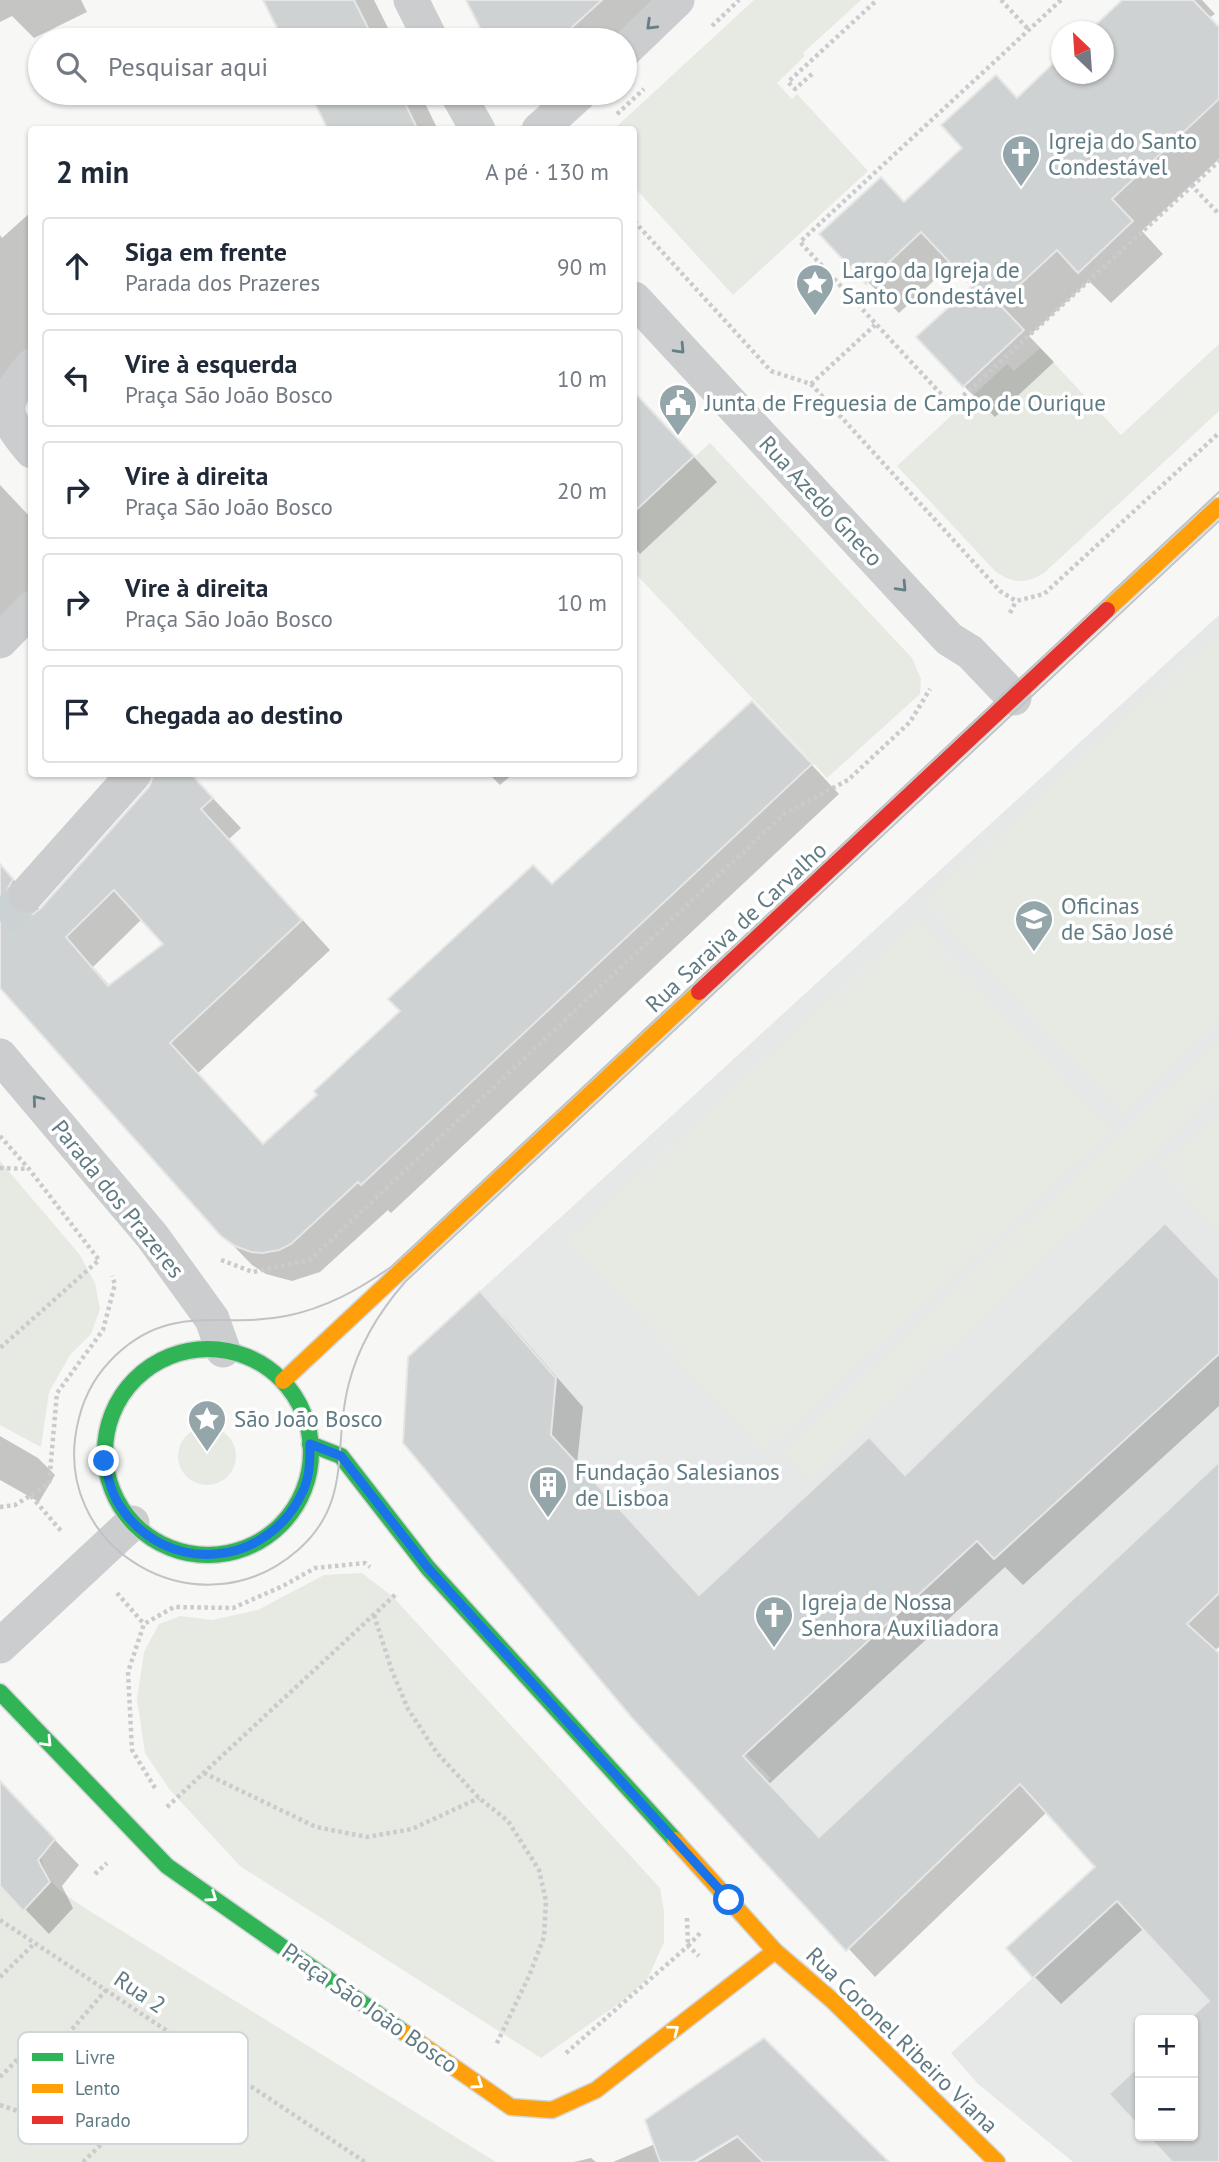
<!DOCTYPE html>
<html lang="pt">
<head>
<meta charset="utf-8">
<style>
  :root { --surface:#fff; --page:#f6f6f7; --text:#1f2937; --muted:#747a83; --line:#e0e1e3 }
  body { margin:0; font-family:"PT Sans",sans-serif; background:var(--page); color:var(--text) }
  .controls { position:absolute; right:21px; bottom:21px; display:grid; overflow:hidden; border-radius:7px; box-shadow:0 2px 5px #0004 }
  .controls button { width:63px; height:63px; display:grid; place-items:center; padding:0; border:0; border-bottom:2px solid var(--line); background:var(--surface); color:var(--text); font:35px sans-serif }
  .compass { position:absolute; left:1051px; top:21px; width:63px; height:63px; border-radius:50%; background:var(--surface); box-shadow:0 2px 5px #0004; rotate:335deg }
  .stop { position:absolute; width:21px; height:21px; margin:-16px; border:5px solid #1a73e8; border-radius:50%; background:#fff }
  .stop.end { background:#1a73e8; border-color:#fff; box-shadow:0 2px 7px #0008 }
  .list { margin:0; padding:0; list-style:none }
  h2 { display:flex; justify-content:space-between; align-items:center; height:91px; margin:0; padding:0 28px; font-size:30px }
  h2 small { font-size:23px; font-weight:400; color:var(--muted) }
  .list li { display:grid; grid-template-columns:46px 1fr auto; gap:21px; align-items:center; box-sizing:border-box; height:98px; margin:0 14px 14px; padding:0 14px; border:2px solid var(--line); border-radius:7px }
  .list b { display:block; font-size:26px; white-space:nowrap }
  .list p { margin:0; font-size:23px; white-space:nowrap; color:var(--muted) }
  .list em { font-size:23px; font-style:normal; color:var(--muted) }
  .icon { flex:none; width:38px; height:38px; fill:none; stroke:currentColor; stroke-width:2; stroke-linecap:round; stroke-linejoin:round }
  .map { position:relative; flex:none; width:1219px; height:2162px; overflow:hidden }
  .search { position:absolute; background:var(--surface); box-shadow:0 2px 5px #0004; left:28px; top:28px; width:609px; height:77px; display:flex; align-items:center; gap:18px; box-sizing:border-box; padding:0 24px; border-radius:38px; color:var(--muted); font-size:26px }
  .panel { position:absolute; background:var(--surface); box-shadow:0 2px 5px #0004; left:28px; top:126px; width:609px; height:651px; border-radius:7px }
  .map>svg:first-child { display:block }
  .built { fill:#e6e8e8; fill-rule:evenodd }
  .green { fill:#e7e9e3 }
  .shadow { fill:#0003; fill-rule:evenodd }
  .building { fill:#cfd2d2; stroke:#e6e6e6; stroke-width:2; fill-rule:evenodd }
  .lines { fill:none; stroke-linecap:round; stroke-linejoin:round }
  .street-tunnel { stroke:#cad2d4; stroke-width:35; stroke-dasharray:35 18; stroke-linecap:butt }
  .fast-casing { stroke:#d4d5d6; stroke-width:19 }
  .slow-casing { stroke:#d4d5d6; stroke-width:19 }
  .jam-casing { stroke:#d4d5d6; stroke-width:19 }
  .path { stroke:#c9cbcc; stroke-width:4.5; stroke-dasharray:3.5 3.5; stroke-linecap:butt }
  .street { stroke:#cbcdce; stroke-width:35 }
  .fast { stroke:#30b455; stroke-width:16 }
  .slow { stroke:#ff9f0a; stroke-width:16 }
  .jam { stroke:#e5322d; stroke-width:16 }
  .tram { stroke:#c1c3c4; stroke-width:2 }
  .oneway { stroke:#657f87 }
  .oneway2 { stroke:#fff }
  .route { stroke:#1a73e8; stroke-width:9 }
  .labels { text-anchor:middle; stroke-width:7; stroke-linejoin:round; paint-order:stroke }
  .poi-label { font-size:23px; fill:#607b83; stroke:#fff; text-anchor:start }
  .street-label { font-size:23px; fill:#607b83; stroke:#fff }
  .key { fill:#fff; stroke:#cfd7da; stroke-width:2 }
  .key-label { font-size:19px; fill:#607b83 }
</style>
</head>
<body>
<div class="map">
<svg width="1219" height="2162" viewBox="0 0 1219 2162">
  <rect width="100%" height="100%" fill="#f7f7f6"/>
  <g class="built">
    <polygon points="1219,615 1219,1479 1210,1471 819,1837 767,1782 771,1778 746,1753 971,1545 869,1437 699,1595 551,1435 556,1378 480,1291"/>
    <path d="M1219,1807v355h-146l-95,-78 -27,-31zM1140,2020h53v116h-53z"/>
  </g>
  <g class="green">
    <polygon points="754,0 861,0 803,53 805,56 777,83 792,99 797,94 868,171 733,295 634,187 634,130 614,129"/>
    <path d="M1219,344v67l-175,162c-18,11 -31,11 -49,-2l-98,-105 110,-102 7,7 26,-23 81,87z"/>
    <polygon points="710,443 912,658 921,679 920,694 827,778 634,572 634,512"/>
    <polygon points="1219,631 1219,1022 1121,1113 925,901"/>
    <polygon points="916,920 1112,1131 763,1452 567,1240"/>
    <polygon points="1219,1040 1219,1093 809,1480 783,1452"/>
    <polygon points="1219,1112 1219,1231 1159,1167"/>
    <polygon points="0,1161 80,1255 95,1283 100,1309 91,1334 70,1355 49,1392 41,1447 0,1425"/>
    <circle cx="207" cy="1456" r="29"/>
    <polygon points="362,1573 393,1597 660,1888 664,1912 664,1942 648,1978 621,2002 541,2058 240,1866 170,1790 145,1753 137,1699 144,1652 159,1624 180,1616 212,1620 258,1610 324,1575"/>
    <path d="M0,1781l55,58 -14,18c6,29 24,37 47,53l408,252h-496z"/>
  </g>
  <g class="shadow">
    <polygon points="0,0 81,0 87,12 34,38 12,16 0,22"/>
    <polygon points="265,0 374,0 394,40 285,40"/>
    <polygon points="468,0 686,0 625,40 488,40"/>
    <polygon points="1125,0 1202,0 1215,14 1209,18 1219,28 1219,159 1142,231 1163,254 1111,303 1089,281 1029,336 1054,362 995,417 964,386 974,286 953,263 899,313 868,282 905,204 1062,59 1062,74 1104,74"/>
    <polygon points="312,93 420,93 438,130 330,130"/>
    <polygon points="529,93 585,93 541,105"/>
    <polygon points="32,211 32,383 0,412 0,235 2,238"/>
    <polygon points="634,392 717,482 640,554 634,547"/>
    <polygon points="0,485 32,519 32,616 0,646"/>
    <path d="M781,732l58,62 -448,419 -3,-3 -68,62 -28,9 -26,-7 -14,-9 -29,-30 -223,-250v-121l41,47 110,-123 6,-14h33l51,54 -12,11 101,111 -132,123 67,73 287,-260zM142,919l23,25 -55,42 -17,-19z"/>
    <polygon points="489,774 513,774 500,785"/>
    <polygon points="1219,1281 1219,1406 1023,1585 1005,1567 769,1784 819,1838 1219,1481 1219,1647 1214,1651 1219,1655 1219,2162 1174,2162 1150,2136 1193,2136 1193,2020 1191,2020 1212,2001 1144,1928 1061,2004 1034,1976 1098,1867 1047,1812 875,1977 633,1717 480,1293 507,1320 583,1407 577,1464 700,1596 906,1477"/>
    <polygon points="0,1436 38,1458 55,1475 39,1502 0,1480"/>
    <polygon points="0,1783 79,1865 62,1886 73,1908 49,1934 0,1883"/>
    <polygon points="764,2040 887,2162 697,2162 745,2133 743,2130 690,2162 613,2162 655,2144"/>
    <polygon points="591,2158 596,2162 574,2162"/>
  </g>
  <g class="building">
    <polygon points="263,0 354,0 374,40 283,40"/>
    <polygon points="466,0 602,0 558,40 486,40"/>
    <polygon points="1122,0 1193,0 1219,27 1219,99 1112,199 1133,221 1078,273 1057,250 999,304 1024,330 963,387 916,337 972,286 921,232 866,284 819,234 881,177 904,202 962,148 941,125 996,75 1017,98 1061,56 1061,74 1103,74 1103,32 1088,32"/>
    <polygon points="310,93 400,93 418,130 328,130"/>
    <polygon points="634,392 694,456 634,512"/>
    <path d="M752,701l60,63 -451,421 -3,-3 -67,62 -12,6 -17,3 -11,-1 -16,-6 -14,-10 -221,-248v-124l13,15 -7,13 1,9 5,8 11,6 10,-1 8,-6 108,-121 5,-13h37l22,24 -12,11 101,111 -132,123 93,101 54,-49 -3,-4 86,-80 -12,-12 145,-134 19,19zM114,890l49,54 -55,42 -42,-49z"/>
    <polygon points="1165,1223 1219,1279 1219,1354 994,1559 977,1541 743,1756 819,1837 1219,1462 1219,1593 1187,1624 1219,1653 1219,2162 1172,2162 1148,2136 1193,2136 1193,2020 1188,2020 1209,2001 1117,1901 1033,1978 1006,1948 1095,1867 1020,1784 846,1951 632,1718 403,1443 408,1357 480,1291 556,1378 551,1435 699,1595 869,1437 905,1475"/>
    <polygon points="0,1781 55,1839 38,1860 50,1882 23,1911 0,1886"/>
    <polygon points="764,2038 889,2162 763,2162 737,2136 693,2162 660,2162 645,2120"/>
    <polygon points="1140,2065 1140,2128 1109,2094"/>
  </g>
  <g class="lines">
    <polyline class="street-tunnel" points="0,921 26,895"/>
    <defs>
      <g id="fast">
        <circle cx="208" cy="1452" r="103"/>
        <polyline points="310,1444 341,1456 428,1568 675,1840"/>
        <polyline points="0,1692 167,1866 405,2033"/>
      </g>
      <g id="slow">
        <polyline points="1107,610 1219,506"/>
        <polyline points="283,1381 699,992"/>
        <polyline points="675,1840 775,1951 833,2001 997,2162"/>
        <polyline points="405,2033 511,2107 552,2110 596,2090 775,1951"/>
      </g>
      <polyline id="jam" points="699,992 1107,610"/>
    </defs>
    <use href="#fast" class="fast-casing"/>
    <use href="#slow" class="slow-casing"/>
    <use href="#jam" class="jam-casing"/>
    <g class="path">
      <polyline points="1001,0 1029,30"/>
      <polyline points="1061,0 800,242 952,406 1192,186 1219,214"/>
      <polyline points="712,26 739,0"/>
      <polyline points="812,74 795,89 788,82 877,0"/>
      <polyline points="617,114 644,89"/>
      <polyline points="1192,186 1219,161"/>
      <polyline points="634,221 771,371 811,384 1000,591 1016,601 1044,594 1219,433"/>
      <polyline points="811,384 875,325"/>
      <polyline points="1010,613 1016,601"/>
      <polyline points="0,1136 29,1169 99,1260 0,1348"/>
      <polyline points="0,1168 28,1169"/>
      <polyline points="221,1260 253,1272 310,1260 784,814 848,780 910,722 930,689"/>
      <polyline points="31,1496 62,1532"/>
      <polyline points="0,1507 15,1505 49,1484 57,1393 103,1330 115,1284 112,1276"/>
      <polyline points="117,1593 144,1624"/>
      <polyline points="374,1615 392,1671 408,1709 437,1753 479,1798 508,1821 539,1870 546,1901 544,1937 529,1976 496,2045"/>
      <polyline points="204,1773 316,1827 367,1837 412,1829 479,1798"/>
      <polyline points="155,1788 132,1750 128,1672 144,1624 174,1607 233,1608 283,1586 315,1568 365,1563 370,1567"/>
      <polyline points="167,1807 396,1594"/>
      <polyline points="95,1874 107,1863"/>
      <polyline points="687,1918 688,1946"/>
      <polyline points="0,1920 365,2162"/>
      <polyline points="688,1946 701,1932"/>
      <polyline points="0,1977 35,1943"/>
      <polyline points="566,2053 688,1946 699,1956"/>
      <polyline points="0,2077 31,2046 61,2042 106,1990"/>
      <polyline points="0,2105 27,2114 42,2111 74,2075 61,2042"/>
      <polyline points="83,2162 198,2051"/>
    </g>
    <g class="street">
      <polyline points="411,0 431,40"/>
      <polyline points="625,50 677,0"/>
      <polyline points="457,93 478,130"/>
      <polyline points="539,130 580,93"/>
      <polyline points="634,299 949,639 970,652 1014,698"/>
      <path d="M32,366c-32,38 -32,47 0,85"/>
      <polyline points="0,641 32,608"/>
      <polyline points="26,895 134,774"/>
      <polyline points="0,1056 152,1236 212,1319 223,1350"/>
      <polyline points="0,1646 132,1523"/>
    </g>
    <use href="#fast" class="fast"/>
    <use href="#slow" class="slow"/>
    <use href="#jam" class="jam"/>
    <path class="tram" d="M1219,492l-828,775c-33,23 -65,41 -105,49 -64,13 -114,-14 -170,39 -18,17 -31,39 -37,63 -34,130 120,219 219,132 56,-49 34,-106 51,-167 10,-39 30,-71 56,-101l814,-761"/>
  </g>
  <defs><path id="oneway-chevron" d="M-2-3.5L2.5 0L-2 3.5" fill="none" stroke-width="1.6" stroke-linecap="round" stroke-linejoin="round" transform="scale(1.75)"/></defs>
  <g class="oneway">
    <use href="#oneway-chevron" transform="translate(651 25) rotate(136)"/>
    <use href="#oneway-chevron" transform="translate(680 349) rotate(47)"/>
    <use href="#oneway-chevron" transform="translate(902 587) rotate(47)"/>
    <use href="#oneway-chevron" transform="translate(37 1100) rotate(-130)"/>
  </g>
  <g class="oneway2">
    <use href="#oneway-chevron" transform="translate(47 1742) rotate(46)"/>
    <use href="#oneway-chevron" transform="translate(212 1897) rotate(35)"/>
    <use href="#oneway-chevron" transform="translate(674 2030) rotate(-37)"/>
    <use href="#oneway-chevron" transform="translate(478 2084) rotate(35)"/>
  </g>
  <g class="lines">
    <path class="route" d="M104,1461c4,15 7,32 16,45 46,71 148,62 183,-15 7,-15 7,-31 7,-47l31,12 87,112 301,332"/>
  </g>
  <defs>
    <symbol id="church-pin" viewBox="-11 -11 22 30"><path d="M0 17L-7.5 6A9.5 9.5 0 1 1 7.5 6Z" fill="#95a6ab" stroke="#fff"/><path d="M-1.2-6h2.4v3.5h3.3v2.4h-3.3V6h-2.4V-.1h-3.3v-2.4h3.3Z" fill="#fff"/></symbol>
    <symbol id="sight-pin" viewBox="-11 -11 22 30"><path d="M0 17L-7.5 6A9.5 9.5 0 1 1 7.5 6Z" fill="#95a6ab" stroke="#fff"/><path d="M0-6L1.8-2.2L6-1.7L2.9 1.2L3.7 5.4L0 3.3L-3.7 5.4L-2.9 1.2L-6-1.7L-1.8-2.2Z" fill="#fff"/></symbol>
    <symbol id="civic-pin" viewBox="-11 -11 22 30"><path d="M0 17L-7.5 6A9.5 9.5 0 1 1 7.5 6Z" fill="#95a6ab" stroke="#fff"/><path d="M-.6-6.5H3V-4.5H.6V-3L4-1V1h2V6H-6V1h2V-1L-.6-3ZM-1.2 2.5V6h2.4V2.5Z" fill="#fff"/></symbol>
    <symbol id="school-pin" viewBox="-11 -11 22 30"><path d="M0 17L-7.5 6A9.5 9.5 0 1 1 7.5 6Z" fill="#95a6ab" stroke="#fff"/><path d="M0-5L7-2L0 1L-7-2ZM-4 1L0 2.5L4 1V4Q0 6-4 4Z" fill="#fff"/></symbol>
    <symbol id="building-pin" viewBox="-11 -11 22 30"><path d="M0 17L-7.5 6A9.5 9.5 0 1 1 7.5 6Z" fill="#95a6ab" stroke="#fff"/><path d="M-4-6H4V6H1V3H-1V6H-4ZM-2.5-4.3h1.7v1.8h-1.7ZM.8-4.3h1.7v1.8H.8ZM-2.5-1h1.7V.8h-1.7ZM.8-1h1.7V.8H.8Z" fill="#fff"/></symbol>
  </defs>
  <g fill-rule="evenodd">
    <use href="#church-pin" x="999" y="132" width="44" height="60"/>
    <use href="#sight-pin" x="793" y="261" width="44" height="60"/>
    <use href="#civic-pin" x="656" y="381" width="44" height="60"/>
    <use href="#school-pin" x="1012" y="897" width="44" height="60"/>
    <use href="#sight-pin" x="185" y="1397" width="44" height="60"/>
    <use href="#building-pin" x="526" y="1463" width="44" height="60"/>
    <use href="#church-pin" x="752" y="1593" width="44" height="60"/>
  </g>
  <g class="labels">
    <g class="poi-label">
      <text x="1048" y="149">Igreja do Santo<tspan x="1048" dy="26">Condestável</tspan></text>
      <text x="842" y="278">Largo da Igreja de<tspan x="842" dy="26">Santo Condestável</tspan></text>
      <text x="705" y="411">Junta de Freguesia de Campo de Ourique</text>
      <text x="1061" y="914">Oficinas<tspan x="1061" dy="26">de São José</tspan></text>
      <text x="234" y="1427">São João Bosco</text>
      <text x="575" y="1480">Fundação Salesianos<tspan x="575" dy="26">de Lisboa</tspan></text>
      <text x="801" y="1610">Igreja de Nossa<tspan x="801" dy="26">Senhora Auxiliadora</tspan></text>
    </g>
    <g class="street-label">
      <text transform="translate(821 501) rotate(47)" y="8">Rua Azedo Gneco</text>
      <text transform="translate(736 927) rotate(-43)" y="8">Rua Saraiva de Carvalho</text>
      <text transform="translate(118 1199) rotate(51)" y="8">Parada dos Prazeres</text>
      <text transform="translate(140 1992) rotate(34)" y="8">Rua 2</text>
      <text transform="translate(370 2008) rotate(35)" y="8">Praça São João Bosco</text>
      <text transform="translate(902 2040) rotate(44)" y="8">Rua Coronel Ribeiro Viana</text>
    </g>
  </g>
  <rect x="18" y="2032" width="230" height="112" rx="10" class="key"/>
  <rect x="32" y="2053" width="31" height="8" fill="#30b455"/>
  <rect x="32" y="2084" width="31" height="9" fill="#ff9f0a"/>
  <rect x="32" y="2116" width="31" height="8" fill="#e5322d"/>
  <g class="key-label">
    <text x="75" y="2064">Livre</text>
    <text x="75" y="2095">Lento</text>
    <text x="75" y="2127">Parado</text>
  </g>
</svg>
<div class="controls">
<button>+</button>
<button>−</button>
</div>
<svg class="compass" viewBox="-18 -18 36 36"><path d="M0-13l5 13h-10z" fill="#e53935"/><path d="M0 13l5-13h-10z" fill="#747a83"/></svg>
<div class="stop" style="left:729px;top:1900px"></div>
<div class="stop end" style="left:104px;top:1461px"></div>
<div class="search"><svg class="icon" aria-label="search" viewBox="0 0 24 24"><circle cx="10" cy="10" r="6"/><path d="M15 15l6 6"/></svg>Pesquisar aqui</div>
<section class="panel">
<h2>2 min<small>A pé · 130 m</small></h2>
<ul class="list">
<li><svg class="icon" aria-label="ahead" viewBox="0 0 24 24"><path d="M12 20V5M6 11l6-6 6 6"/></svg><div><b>Siga em frente</b><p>Parada dos Prazeres</p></div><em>90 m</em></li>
<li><svg class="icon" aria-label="left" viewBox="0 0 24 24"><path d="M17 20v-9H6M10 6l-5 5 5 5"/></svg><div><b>Vire à esquerda</b><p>Praça São João Bosco</p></div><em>10 m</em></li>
<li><svg class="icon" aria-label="right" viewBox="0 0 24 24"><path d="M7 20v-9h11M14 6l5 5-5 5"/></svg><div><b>Vire à direita</b><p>Praça São João Bosco</p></div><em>20 m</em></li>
<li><svg class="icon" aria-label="right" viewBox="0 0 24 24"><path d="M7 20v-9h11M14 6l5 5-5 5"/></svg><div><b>Vire à direita</b><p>Praça São João Bosco</p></div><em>10 m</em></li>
<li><svg class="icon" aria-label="arrive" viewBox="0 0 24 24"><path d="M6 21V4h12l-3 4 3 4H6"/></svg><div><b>Chegada ao destino</b></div></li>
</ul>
</section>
</div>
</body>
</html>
